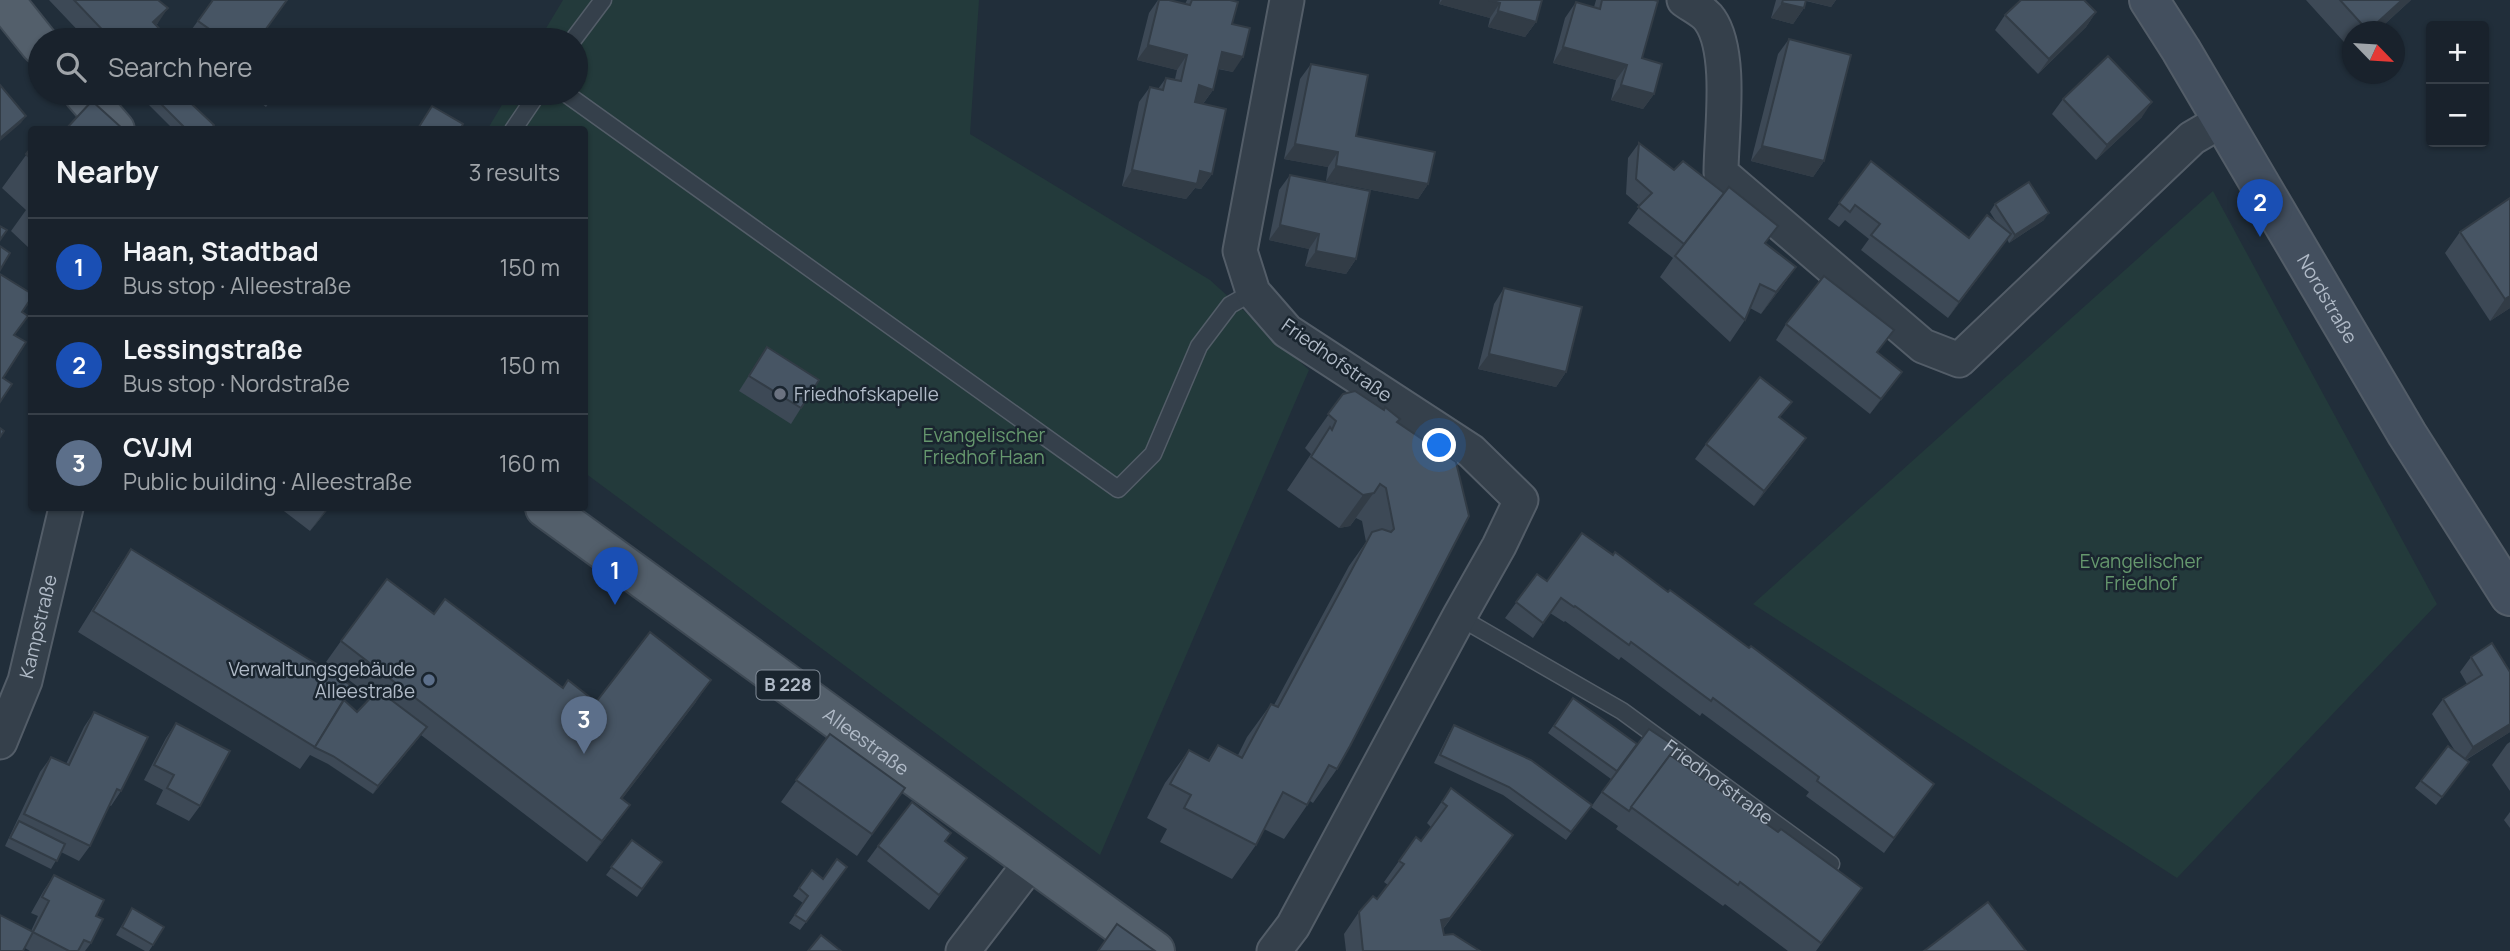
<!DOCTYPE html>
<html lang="en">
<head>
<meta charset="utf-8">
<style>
  :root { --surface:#19222c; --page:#262f38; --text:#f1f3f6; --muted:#9fa4a9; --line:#373f48; --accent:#82baf9 }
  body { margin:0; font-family:Manrope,sans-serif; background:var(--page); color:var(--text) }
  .controls { position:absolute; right:21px; top:21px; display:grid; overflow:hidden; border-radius:7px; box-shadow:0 2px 5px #0004 }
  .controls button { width:63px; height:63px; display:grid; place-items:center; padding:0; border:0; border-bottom:2px solid var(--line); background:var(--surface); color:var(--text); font:35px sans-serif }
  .compass { position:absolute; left:2342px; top:21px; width:63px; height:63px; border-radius:50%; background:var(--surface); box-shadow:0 2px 5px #0004; rotate:115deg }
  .you { position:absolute; left:1440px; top:446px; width:24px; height:24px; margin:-18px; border:5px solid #fff; border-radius:50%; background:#1a73e8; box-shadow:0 0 0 10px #1a73e833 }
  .badge { display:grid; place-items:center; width:46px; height:46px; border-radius:50%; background:var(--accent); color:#fff; font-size:23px; font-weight:700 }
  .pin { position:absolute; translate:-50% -58px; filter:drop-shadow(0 2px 4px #0008) }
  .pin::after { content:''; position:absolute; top:37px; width:24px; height:21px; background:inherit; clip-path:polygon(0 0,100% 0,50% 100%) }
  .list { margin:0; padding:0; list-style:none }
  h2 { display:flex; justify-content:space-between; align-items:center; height:91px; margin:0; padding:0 28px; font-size:30px }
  h2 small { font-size:23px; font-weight:400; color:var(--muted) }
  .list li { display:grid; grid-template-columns:46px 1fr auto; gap:21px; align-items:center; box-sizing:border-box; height:98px; padding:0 28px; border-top:2px solid var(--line) }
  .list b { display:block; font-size:26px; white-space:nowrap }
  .list p { margin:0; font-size:23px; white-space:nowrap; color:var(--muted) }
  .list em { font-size:23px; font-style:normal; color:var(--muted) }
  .icon { flex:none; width:38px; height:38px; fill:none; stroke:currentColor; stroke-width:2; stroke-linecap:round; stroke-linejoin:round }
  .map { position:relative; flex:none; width:2510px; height:951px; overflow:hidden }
  .search { position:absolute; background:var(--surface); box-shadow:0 2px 5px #0004; left:28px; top:28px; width:560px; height:77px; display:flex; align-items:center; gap:18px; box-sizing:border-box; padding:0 24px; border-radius:38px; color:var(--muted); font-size:26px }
  .panel { position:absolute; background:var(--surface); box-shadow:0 2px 5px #0004; left:28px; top:126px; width:560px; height:385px; border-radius:7px }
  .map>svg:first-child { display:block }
  .green { fill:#233a3b }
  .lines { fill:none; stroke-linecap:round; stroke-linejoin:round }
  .lane-casing { stroke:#535d68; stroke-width:19 }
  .street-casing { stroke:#535d68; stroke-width:37 }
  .secondary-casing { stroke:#535d68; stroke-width:42 }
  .primary-casing { stroke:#3e4954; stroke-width:42 }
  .lane { stroke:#35404b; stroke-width:16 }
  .street { stroke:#35404b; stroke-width:33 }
  .secondary { stroke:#434f5e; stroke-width:38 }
  .primary { stroke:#535f6b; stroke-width:38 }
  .wall { fill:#3d4956 }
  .shaded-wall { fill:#323c46 }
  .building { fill:#475564; stroke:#323c46; stroke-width:2 }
  .worship-dot { fill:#6b7280; stroke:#1a252f; stroke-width:2.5 }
  .service-dot { fill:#5c6f8a; stroke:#1a252f; stroke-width:2.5 }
  .labels { text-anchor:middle; stroke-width:5; stroke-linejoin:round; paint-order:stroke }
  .shield { fill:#1a252f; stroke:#838d99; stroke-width:2 }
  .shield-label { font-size:18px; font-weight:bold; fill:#b0bac7 }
  .street-label { font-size:19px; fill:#b0bac7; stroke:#1a252f }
  .poi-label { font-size:19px; fill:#b0bac7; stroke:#1a252f; text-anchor:start }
  .park-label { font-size:19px; fill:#66986e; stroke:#1a252f }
</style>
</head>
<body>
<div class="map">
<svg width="2510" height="951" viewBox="0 0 2510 951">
  <rect width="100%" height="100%" fill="#212e3a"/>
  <g class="green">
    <polygon points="563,0 979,0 970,134 1210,280 1309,370 1100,855 585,473 584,130 487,130 509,93 576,93 576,40 539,40"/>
    <polygon points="2213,191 2437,604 2177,878 1753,604"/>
  </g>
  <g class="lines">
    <defs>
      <g id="lane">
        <polyline points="573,40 603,0"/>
        <polyline points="565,93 1118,489 1153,454 1199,346 1230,305 1253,292"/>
        <polyline points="513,130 538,93"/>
        <path id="s1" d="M1459,617l163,94 209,153"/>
      </g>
      <g id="street">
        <path d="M1684,0c8,6 21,12 26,20 23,33 11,113 11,153l202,173 36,14 233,-222 31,-18"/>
        <path id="s2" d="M0,742l25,-61 41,-173"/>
        <polyline points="963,951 1032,861"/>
        <polyline points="1274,951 1293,926 1459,617 1499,546 1521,500 1471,451 1287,331 1253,292 1240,251 1287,0"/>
      </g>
      <g id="secondary">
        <path id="s3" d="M2149,0l32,50 226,384 103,162"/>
      </g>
      <g id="primary">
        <polyline points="4,0 40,45"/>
        <polyline points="83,93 115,130"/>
        <path id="s4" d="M545,508l610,443"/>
      </g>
    </defs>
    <use href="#lane" class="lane-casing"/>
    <use href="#street" class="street-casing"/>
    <use href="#secondary" class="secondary-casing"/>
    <use href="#primary" class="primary-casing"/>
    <use href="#lane" class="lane"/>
    <use href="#street" class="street"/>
    <use href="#secondary" class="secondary"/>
    <use href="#primary" class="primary"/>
  </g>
  <g class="wall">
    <polygon points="49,0 158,0 158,23 156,25 170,40 87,40"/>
    <polygon points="213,0 267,29 282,40 184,40"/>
    <polygon points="1158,0 1169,0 1185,4 1187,0 1230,0 1232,24 1233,72 1218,69 1213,90 1203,104 1212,174 1201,189 1195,188 1186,199 1122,186 1139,102 1150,87 1158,89 1166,78 1175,79 1177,70 1137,60 1149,13"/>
    <polygon points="1440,0 1542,0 1536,22 1525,37 1488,27 1490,18 1439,4"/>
    <polygon points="1596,0 1654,0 1642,58 1654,94 1643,109 1611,100 1616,80 1553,63 1565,18 1576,2 1594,7"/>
    <polygon points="1776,0 1836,0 1831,7 1806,1 1804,8 1793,24 1771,18"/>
    <polygon points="2306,0 2411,0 2376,32 2353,32 2353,52"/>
    <polygon points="2096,12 2086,27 2038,74 1995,30 2005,15"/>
    <polygon points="1789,39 1824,161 1813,177 1751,161 1778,54"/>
    <polygon points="1311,64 1356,136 1428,184 1418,199 1326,181 1328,167 1284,159 1300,79"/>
    <polygon points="137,93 180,93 211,130 174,130"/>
    <polygon points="230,93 276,93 266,107 252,96 246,105"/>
    <polygon points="2063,99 2142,117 2096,160 2052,114"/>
    <polygon points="1639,143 1796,267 1781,288 1761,314 1750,308 1745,320 1730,342 1660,277 1673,258 1628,223 1640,206 1626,194 1628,158"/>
    <polygon points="32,147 32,245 29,248 11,231 26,210 2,188"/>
    <polygon points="1871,161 1969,238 1997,223 1990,212 1995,204 2044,220 2009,243 2007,239 1948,318 1861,250 1869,239 1845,220 1839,227 1828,219"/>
    <polygon points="1290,175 1356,259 1346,274 1305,266 1309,249 1269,240 1279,190"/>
    <polygon points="2510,198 2510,308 2490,321 2445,253 2460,232"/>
    <polygon points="1504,288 1566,372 1556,387 1478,369 1494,304"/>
    <polygon points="1786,324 1877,353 1891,387 1870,414 1776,340"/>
    <polygon points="767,347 801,408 791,424 739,391"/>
    <polygon points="1343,394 1397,422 1456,462 1337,769 1313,803 1310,801 1284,839 1264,829 1256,845 1232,879 1160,842 1167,829 1147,818 1165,783 1189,750 1208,760 1218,745 1238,755 1247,737 1271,704 1274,705 1349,566 1366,542 1362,521 1356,518 1350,526 1339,528 1287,490 1311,454 1305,448"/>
    <polygon points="1780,418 1806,438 1795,454 1754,506 1695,459 1706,444"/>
    <polygon points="280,508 329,508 310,531"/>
    <polygon points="131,549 344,700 357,712 371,697 326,662 341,641 434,614 563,688 596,702 696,702 622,799 615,826 587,862 421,735 373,794 328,764 310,755 300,769 78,632 116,571"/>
    <polygon points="1613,555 1668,592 1934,784 1884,853 1806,796 1809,792 1702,713 1700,716 1621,657 1619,660 1565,621 1564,622 1550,613 1533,638 1505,618 1537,574 1547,581"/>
    <polygon points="2471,657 2510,672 2510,732 2466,760 2469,762 2436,805 2415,788 2448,746 2455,751 2432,714 2443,699 2467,684 2460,672"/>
    <polygon points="1573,698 1637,744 1671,755 1778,832 1862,888 1816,951 1788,951 1725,904 1723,906 1616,829 1618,826 1591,807 1611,779 1548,733"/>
    <polygon points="94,712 121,791 111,806 109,805 90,846 79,861 61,852 51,869 5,846 40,772 51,757 66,764 84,727"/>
    <polygon points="176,723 200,806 189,821 156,804 163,790 144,780 166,738"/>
    <polygon points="1454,725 1592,805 1566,840 1503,795 1434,763 1449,733"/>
    <polygon points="830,734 905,788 857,856 781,802"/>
    <polygon points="2510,742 2510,791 2492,765 2507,744"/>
    <polygon points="1451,788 1498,856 1443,929 1444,935 1480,951 1346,951 1344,934 1359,912 1377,899 1388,885 1384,882 1416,837 1421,841 1431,827 1427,823"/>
    <polygon points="2510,812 2510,828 2504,820"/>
    <polygon points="632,840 662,862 637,897 606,875"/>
    <polygon points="878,846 956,873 929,910 867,861"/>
    <polygon points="847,867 800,930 789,923 803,903 793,896 812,870 823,879"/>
    <polygon points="54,875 96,916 91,943 85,951 30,951 25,948 31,931 38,916 31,913 44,890"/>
    <polygon points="132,908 153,945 149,951 145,951 116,935"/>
  </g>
  <g class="shaded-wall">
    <polygon points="1442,0 1489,0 1500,3 1490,18 1439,4"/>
    <polygon points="1804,0 1836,0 1831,7"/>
    <polygon points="2402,0 2411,0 2376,32 2367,32"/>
    <polygon points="1782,3 1804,8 1793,24 1771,18"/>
    <polygon points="168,8 158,23 143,38 153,22"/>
    <polygon points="1498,11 1536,22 1525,37 1488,27"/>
    <polygon points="2096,12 2086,27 2038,74 2049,59"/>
    <polygon points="1148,45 1187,55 1177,70 1137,60"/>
    <polygon points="1563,47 1627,65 1616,80 1553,63"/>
    <polygon points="1222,52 1243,57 1233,72 1212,67"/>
    <polygon points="1199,85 1213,90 1202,105 1189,100"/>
    <polygon points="1621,85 1654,94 1643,109 1611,100"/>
    <polygon points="2152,102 2142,117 2096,160 2107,145"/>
    <polygon points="26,116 21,123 0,141 0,138"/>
    <polygon points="1295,144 1338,152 1328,167 1284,159"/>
    <polygon points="1762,146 1824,161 1813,177 1751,161"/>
    <polygon points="1336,166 1428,184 1418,199 1326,181"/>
    <polygon points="1132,170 1200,171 1212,174 1201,189 1195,188 1186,199 1122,186"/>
    <polygon points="2049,213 2044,220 2009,243 2015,235"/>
    <polygon points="1280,225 1319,234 1309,249 1269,240"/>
    <polygon points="2011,234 2000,249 1948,318 1959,302"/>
    <polygon points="1316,251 1356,259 1346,274 1305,266"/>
    <polygon points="1796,267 1781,288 1761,314 1776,292"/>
    <polygon points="2510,296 2510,308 2490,321 2505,299"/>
    <polygon points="1489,354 1566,372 1556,387 1478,369"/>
    <polygon points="1902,372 1891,387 1870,414 1881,399"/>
    <polygon points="1806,438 1795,454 1754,506 1764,491"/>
    <polygon points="1380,484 1350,526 1339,528 1363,495"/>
    <polygon points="327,508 329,508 310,531"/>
    <polygon points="711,680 696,702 606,820 621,798"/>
    <polygon points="2510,724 2510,732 2462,762 2473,747"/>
    <polygon points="427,727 421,735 373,794 378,786"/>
    <polygon points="630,805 615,826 587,862 602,841"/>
    <polygon points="1513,835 1498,856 1435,939 1441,920"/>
  </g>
  <g class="building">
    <polygon points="74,0 158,0 168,8 153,22 170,40 112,40"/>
    <polygon points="213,0 287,0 266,29 282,40 225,40 198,21"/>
    <polygon points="1159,0 1169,0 1190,5 1192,0 1230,0 1238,2 1232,24 1250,28 1243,57 1222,52 1213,90 1199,85 1195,102 1226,109 1212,174 1200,171 1197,184 1132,170 1150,87 1163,90 1166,78 1181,81 1187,55 1148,45"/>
    <polygon points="1489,0 1542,0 1536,22 1498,11 1500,3"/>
    <polygon points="1602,0 1654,0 1658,1 1642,58 1662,64 1654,94 1621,85 1627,65 1563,47 1576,2 1600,9"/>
    <polygon points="1783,0 1806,0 1804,8 1782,3"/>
    <polygon points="2021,0 2084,0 2096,12 2049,59 2005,15"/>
    <polygon points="2340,0 2402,0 2368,31"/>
    <polygon points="1789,39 1851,55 1824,161 1762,146"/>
    <polygon points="2108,56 2152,102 2107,145 2063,99"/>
    <polygon points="1311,64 1368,75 1356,136 1435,152 1428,184 1336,166 1338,152 1295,144"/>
    <polygon points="0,85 26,116 0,138"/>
    <polygon points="155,93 180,93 214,125 210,130 187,130 152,95"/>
    <polygon points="92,101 124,130 65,130"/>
    <polygon points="432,106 463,124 460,130 417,130"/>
    <polygon points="1639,143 1674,170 1683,161 1724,193 1684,244 1638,207 1652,193 1636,179"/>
    <polygon points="32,147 32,160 26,154"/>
    <polygon points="1871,161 1969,238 1987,215 2011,234 1959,302 1871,235 1880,224 1855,205 1850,212 1839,203"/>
    <polygon points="1290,175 1370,191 1356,259 1316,251 1319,234 1280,225"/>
    <polygon points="2029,182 2049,213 2015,235 1995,204"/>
    <polygon points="1729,187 1778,226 1765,243 1796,267 1776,292 1760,284 1745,320 1675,256"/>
    <polygon points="2510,198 2510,296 2505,299 2460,232"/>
    <polygon points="0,226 7,230 0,240"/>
    <polygon points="0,246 10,253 0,270"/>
    <polygon points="0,274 32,294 32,297 22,312 28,316 14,335 26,342 3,378 12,384 0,402"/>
    <polygon points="1824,276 1894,330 1877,352 1902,372 1881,399 1786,324"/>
    <polygon points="1504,288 1582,307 1566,372 1489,354"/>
    <polygon points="767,347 819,380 801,408 749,376"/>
    <polygon points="1760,377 1792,402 1779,417 1806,438 1764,491 1706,444"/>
    <polygon points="1355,391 1384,410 1385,407 1400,419 1397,422 1456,462 1469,516 1350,746 1337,769 1329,765 1307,805 1283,792 1256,845 1184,808 1191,795 1170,784 1189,750 1209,761 1218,745 1242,758 1271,704 1278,707 1372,532 1382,529 1391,532 1394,529 1386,488 1380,484 1374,493 1363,495 1311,457 1330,427 1332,430 1336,421 1328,414 1343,394"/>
    <polygon points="0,428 4,431 0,437"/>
    <polygon points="1582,533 1613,555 1615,552 1668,592 1670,590 1749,648 1751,646 1934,784 1894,838 1817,781 1819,777 1713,698 1711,701 1631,642 1629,645 1575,606 1574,607 1561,598 1543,623 1516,602 1537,574 1547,581"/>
    <polygon points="131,549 352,686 315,747 93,611"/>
    <polygon points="387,579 434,614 445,599 563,688 568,680 596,702 650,632 711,680 621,798 630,805 602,841 341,641"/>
    <polygon points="2492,643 2510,672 2510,724 2473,747 2443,699 2482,675 2471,657"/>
    <polygon points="378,690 427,727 378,786 333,756 314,747 315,747 344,700 357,712"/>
    <polygon points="1573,698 1637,744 1617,771 1554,726"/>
    <polygon points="94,712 148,737 121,791 117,789 90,846 24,814 51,757 69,765"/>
    <polygon points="176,723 230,751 200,806 167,788 174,775 154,765"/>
    <polygon points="1454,725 1531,760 1592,805 1571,832 1509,787 1440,755"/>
    <polygon points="1649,729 1676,747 1629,811 1602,792"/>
    <polygon points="830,734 905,788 872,834 796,780"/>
    <polygon points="2448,746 2469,762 2442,797 2421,781"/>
    <polygon points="1670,755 1778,832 1781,829 1862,888 1821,943 1740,882 1738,885 1631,807"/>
    <polygon points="1451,788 1513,835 1450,918 1441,920 1444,935 1453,934 1480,951 1363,951 1359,912 1373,896 1377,899 1404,864 1399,861 1416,837 1421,841 1447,806 1442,802"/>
    <polygon points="912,802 951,833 945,841 967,858 939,895 878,846"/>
    <polygon points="19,821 65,844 57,861 10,838"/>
    <polygon points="632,840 662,862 642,889 611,867"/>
    <polygon points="837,859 847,867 806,922 795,915 808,896 799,888 812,870 823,879"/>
    <polygon points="54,875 104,900 96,916 103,919 91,943 84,940 78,951 69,951 33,932 23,951 0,951 0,915 33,932 49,901 42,897"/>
    <polygon points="1988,902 2026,951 1924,951"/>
    <polygon points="132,908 164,927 153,945 122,927"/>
    <polygon points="1117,924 1155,951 1098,951"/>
    <polygon points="821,935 841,951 808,951"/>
  </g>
  <circle class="worship-dot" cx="780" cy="394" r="7"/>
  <circle class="service-dot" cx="429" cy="680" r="7"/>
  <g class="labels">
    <rect class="shield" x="756.5" y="670.5" width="63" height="29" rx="5"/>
    <g class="shield-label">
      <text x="788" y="691">B 228</text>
    </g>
    <g class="street-label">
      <text dy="7" stroke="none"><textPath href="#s3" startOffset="348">Nordstraße</textPath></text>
      <text transform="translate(1337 360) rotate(35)" y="7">Friedhofstraße</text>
      <text dy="7" stroke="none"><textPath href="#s2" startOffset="122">Kampstraße</textPath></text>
      <text dy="7" stroke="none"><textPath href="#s4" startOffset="397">Alleestraße</textPath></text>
      <text dy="7" stroke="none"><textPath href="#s1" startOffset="308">Friedhofstraße</textPath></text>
    </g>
    <g class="poi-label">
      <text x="794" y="401">Friedhofskapelle</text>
      <text x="415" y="676" text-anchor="end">Verwaltungsgebäude<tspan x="415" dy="22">Alleestraße</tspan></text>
    </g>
    <g class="park-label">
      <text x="984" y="442">Evangelischer<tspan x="984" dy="22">Friedhof Haan</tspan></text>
      <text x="2141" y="568">Evangelischer<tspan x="2141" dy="22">Friedhof</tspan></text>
    </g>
  </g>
</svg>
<div class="controls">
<button>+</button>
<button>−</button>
</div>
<svg class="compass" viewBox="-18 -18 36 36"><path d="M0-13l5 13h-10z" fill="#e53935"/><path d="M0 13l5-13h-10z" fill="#9fa4a9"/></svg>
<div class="you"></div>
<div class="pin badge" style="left:615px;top:605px;background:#1a4fb4">1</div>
<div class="pin badge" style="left:2260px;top:237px;background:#1a4fb4">2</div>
<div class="pin badge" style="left:584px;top:754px;background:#5c6f8a">3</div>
<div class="search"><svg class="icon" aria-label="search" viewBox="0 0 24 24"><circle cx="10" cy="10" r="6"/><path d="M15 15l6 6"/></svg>Search here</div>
<section class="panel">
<h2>Nearby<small>3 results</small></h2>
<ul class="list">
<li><span class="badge" style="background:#1a4fb4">1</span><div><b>Haan, Stadtbad</b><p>Bus stop · Alleestraße</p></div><em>150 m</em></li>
<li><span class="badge" style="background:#1a4fb4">2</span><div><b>Lessingstraße</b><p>Bus stop · Nordstraße</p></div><em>150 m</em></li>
<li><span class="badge" style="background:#5c6f8a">3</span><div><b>CVJM</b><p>Public building · Alleestraße</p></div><em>160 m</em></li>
</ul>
</section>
</div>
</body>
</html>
